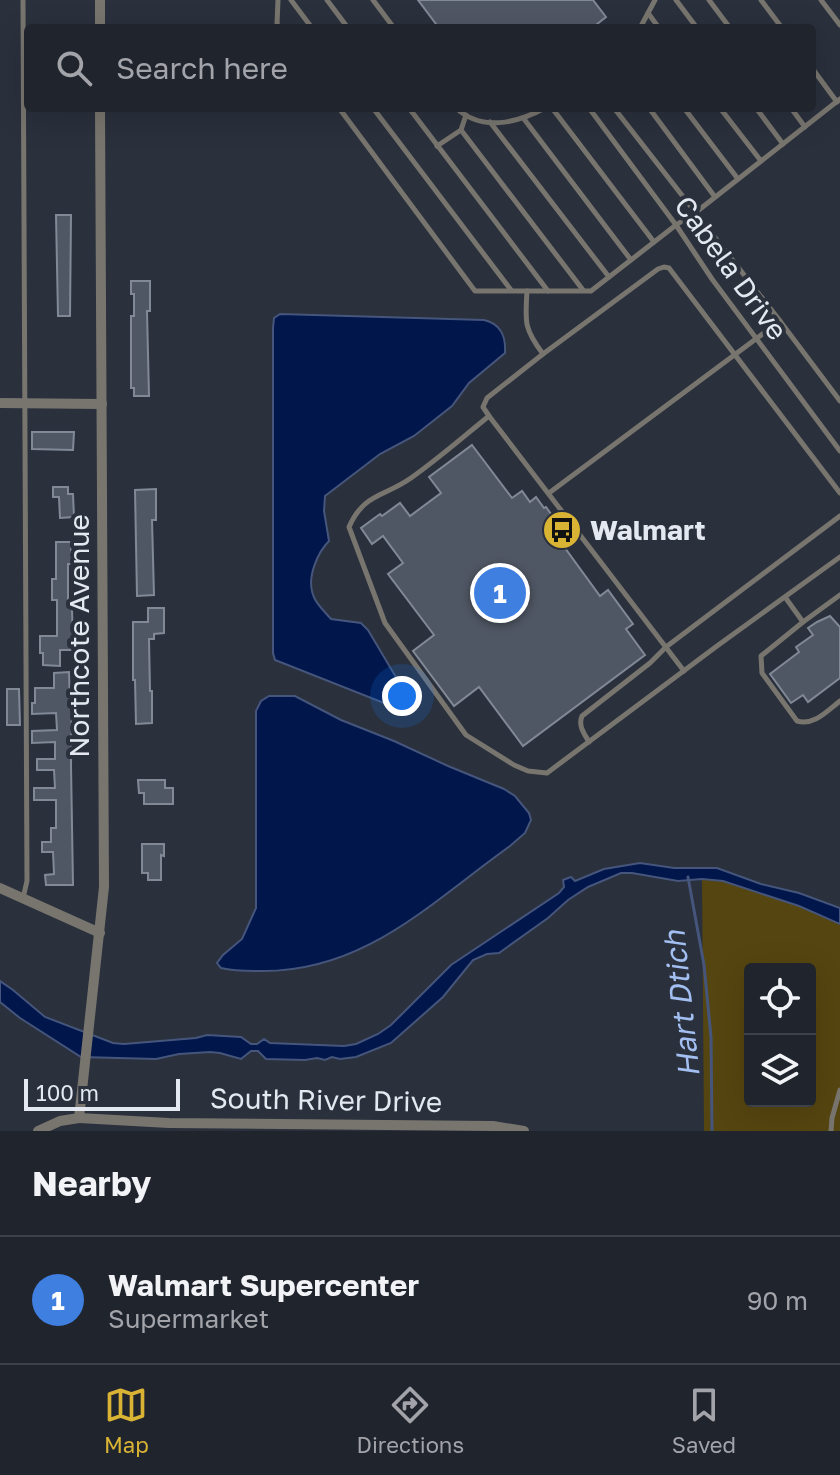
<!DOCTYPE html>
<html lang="en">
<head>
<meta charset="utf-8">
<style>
  :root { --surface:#20242d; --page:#2d3039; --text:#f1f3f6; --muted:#a2a4aa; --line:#3d4149; --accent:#d9b334 }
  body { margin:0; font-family:"Golos Text",sans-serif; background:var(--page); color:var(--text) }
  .controls { position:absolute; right:24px; bottom:24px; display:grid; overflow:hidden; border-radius:8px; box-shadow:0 8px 32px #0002 }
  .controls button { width:72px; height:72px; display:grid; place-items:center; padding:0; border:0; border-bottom:2px solid var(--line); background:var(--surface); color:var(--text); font:40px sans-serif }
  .scale { position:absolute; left:24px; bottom:20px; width:156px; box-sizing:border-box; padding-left:8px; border:4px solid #e4e8f0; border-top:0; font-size:22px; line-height:28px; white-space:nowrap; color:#e4e8f0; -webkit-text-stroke:6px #2a303c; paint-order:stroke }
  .you { position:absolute; left:402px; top:696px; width:28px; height:28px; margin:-20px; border:6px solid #fff; border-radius:50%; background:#1a73e8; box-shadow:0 0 0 12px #1a73e833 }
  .badge { display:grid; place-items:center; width:52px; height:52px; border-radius:50%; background:var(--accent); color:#fff; font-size:26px; font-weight:700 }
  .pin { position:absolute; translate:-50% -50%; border:4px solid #fff; box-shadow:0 2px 8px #0006 }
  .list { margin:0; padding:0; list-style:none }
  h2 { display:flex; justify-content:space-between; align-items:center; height:104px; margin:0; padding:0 32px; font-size:34px }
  h2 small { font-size:26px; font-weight:400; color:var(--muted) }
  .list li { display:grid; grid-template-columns:52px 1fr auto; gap:24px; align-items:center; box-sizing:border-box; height:128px; padding:0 32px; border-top:2px solid var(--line) }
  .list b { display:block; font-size:30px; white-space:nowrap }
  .list p { margin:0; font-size:26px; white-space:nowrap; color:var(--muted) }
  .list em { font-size:26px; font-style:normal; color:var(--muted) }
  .icon { flex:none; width:44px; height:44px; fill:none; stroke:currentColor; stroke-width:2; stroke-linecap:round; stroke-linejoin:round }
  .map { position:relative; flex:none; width:840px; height:1131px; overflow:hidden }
  .search { position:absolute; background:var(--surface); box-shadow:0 8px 32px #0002; left:24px; right:24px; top:24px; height:88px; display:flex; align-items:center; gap:20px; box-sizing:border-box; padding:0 28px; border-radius:8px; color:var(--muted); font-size:30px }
  .sheet { height:232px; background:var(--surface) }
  nav { display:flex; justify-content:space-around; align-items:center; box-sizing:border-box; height:112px; border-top:2px solid var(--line); background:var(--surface); font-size:22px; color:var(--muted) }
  nav a { display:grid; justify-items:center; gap:4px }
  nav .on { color:var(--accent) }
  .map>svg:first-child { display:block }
  .green { fill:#554510; fill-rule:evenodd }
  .water { fill:#01164a; stroke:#45557c; stroke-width:2 }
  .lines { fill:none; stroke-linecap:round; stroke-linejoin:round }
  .stream { stroke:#45557c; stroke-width:3 }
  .building { fill:#505764; stroke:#818997; stroke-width:2 }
  .service { stroke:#78756f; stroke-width:5 }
  .minor { stroke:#78756f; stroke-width:10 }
  .labels { text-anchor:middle; stroke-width:8; stroke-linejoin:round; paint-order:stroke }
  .street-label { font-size:28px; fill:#e4e8f0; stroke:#2a303c }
  .poi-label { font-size:28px; font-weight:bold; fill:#e4e8f0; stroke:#2a303c; text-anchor:start }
  .water-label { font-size:30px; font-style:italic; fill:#a3bff2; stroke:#2a303c }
</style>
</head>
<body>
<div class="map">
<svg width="840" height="1131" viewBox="0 0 840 1131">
  <rect width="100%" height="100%" fill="#2a303c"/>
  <path class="green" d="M702,879l21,2 76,25 41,18v207h-136zM750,969h60v132h-60z"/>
  <g class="water">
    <path d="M280,314l204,6c17,4 22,16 21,33l-36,30 -17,23 -38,30 -34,18 -55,42 -1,15 5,30c-11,11 -21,34 -17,50 2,11 12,20 19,28l30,4 7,7 41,69 1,9 -11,1 -124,-49 -2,-7v-325l1,-10z"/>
    <path d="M269,696h26l46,24 53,21 54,25 56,23 11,7 14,17 2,7 -6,13 -15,13c-80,57 -147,128 -253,125 -12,0 -24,0 -36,-3l-4,-5 6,-8 19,-16 14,-31v-197l5,-10z"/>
    <polygon points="640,863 674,868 717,868 761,884 799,893 840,908 840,924 799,906 723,881 702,879 678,881 632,873 621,873 588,887 568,900 548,918 499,953 487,954 473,960 443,997 391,1043 356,1057 340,1059 332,1057 325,1060 317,1058 305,1060 266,1059 258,1051 251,1051 241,1059 220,1053 210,1052 179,1054 156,1059 81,1057 20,1018 0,1002 0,981 13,990 45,1017 113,1043 124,1044 196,1038 207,1035 241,1037 251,1044 257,1044 264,1039 270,1043 344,1046 356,1044 378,1034 391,1025 451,965 559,893 564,887 563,880 571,877 575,881 604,869"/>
  </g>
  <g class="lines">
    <polyline class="stream" points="688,877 704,965 711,1037 712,1131"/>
  </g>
  <g class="building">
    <polygon points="418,0 593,0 606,17 592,28 439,28"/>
    <polygon points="56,215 71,215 70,316 58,316"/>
    <polygon points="131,281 150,281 150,311 147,311 149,396 134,396 134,388 131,388 131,316 134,316 134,294 131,294"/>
    <polygon points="32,432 74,432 73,450 32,449"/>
    <polygon points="472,445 512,498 522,491 530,502 536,497 544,508 546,507 556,521 549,526 600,596 608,590 633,624 626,629 645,655 523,746 479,687 454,706 413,651 434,635 388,574 403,563 383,536 372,544 361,528 380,514 382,516 400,503 410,516 441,493 429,477"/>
    <polygon points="53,487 68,487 68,494 73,494 74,517 60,518 59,497 53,497"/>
    <polygon points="156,489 156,520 152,520 154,595 137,596 135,490"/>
    <polygon points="56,542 71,542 71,564 68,564 68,607 72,607 73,650 60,650 60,666 43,665 43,653 40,653 40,636 57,636 57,600 52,600 52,579 56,579"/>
    <polygon points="148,608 164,608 164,633 154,634 154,639 149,639 150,691 152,691 152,723 136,724 135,680 133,680 133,622 148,622"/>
    <polygon points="830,616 840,627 840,678 808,702 803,695 791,703 770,674 799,652 796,647 813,635 808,628 817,622"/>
    <polygon points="69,672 70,705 72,705 71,765 73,885 46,885 45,875 54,874 53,852 42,852 42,842 51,842 51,828 56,828 56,800 34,800 34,788 55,788 54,770 37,770 37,759 55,759 55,742 32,743 32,731 57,730 56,713 32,714 32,703 35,703 35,688 54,688 54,673"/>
    <polygon points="7,689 19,689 20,725 7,725"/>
    <polygon points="138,780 165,780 165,788 173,788 173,804 144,804 144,793 139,793"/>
    <polygon points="142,844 164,844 164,856 161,855 161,880 148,880 148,873 142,873"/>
  </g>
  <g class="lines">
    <g class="service">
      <polyline points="278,0 277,24 280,28"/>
      <polyline points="291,0 312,28"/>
      <polyline points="327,0 348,28"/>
      <polyline points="373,0 394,28"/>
      <polyline points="676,0 697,28"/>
      <polyline points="709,0 730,28"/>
      <polyline points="761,0 782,28"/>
      <polyline points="821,0 840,25"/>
      <polyline points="648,13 659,28"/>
      <polyline points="640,28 655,0"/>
      <polyline points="812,68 837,102"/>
      <polyline points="339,108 475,291 591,291 676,225 695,213 840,99"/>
      <polyline points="373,108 511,290"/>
      <polyline points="409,108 548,291"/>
      <path d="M456,108c26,24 61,15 89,0"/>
      <polyline points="552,108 654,242"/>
      <polyline points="589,108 676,225 712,279 840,451"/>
      <polyline points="614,108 780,321 840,401"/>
      <polyline points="649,108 715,197"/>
      <polyline points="684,108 738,179"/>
      <polyline points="720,108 761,161"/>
      <polyline points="756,108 783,144"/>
      <polyline points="791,108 805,127"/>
      <polyline points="524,119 631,260"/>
      <polyline points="490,122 609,277"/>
      <polyline points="461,130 583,290"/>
      <polyline points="437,146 461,130 466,115"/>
      <path d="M527,291c-2,31 -3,38 16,63"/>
      <path d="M489,416c-26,21 -51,43 -78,62 -27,19 -47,15 -62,49l36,96 81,112 48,30 14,6 19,2 170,-127 123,-89"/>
      <polyline points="549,493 780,321"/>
      <path d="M785,597l18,25 -42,34 1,17 35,48c17,5 30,-10 43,-20"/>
      <polyline points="803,622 840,595"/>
      <polyline points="684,671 489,416 483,407 487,398 543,354 658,269 664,267 669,268 840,493"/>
      <path d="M589,742c-5,-9 -11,-16 -7,-26l68,-53 16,-16 174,-131"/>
      <polyline points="23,898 27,881 23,0"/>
      <polyline points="831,1131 832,1118 840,1090"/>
    </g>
    <g class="minor">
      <polyline points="100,0 100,28"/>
      <polyline points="0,403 102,404"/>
      <polyline points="0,888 100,933"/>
      <polyline points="79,1118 169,1123 493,1126 524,1131"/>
      <polyline points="38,1131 60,1121 79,1118 104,887 100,108"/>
    </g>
  </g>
  <defs>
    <symbol id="bus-disc" viewBox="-11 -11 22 22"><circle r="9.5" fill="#d9b334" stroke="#2a303c"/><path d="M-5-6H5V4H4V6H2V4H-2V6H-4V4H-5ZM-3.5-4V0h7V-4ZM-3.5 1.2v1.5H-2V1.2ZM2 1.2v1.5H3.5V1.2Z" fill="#111"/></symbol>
  </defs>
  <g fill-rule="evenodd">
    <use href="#bus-disc" x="540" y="508" width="44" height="44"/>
  </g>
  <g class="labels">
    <g class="street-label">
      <text transform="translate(731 268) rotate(54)" y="10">Cabela Drive</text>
      <text transform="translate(79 636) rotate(-90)" y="10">Northcote Avenue</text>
      <text transform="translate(326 1100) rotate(1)" y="10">South River Drive</text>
    </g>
    <g class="poi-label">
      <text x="590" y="540">Walmart</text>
    </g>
    <g class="water-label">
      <text transform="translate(682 1004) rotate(-96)" y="10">Hart Dtich</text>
    </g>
  </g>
</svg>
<div class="controls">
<button><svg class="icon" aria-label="locate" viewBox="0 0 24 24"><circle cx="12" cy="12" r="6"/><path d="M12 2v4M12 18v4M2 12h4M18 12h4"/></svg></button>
<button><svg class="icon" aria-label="layers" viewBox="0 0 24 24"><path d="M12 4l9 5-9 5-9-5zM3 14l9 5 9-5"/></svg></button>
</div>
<div class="scale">100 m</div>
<div class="you"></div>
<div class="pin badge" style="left:500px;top:593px;background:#3f7fe0">1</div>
<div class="search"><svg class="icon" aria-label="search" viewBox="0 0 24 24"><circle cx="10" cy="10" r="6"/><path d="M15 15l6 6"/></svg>Search here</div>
</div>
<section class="sheet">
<h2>Nearby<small></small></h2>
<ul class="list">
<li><span class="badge" style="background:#3f7fe0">1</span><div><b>Walmart Supercenter</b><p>Supermarket</p></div><em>90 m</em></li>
</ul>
</section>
<nav>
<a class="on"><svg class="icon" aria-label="map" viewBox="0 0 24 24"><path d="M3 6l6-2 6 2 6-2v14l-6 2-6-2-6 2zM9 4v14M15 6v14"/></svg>Map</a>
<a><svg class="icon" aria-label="directions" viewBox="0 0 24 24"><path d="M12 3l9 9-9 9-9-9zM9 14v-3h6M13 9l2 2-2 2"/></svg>Directions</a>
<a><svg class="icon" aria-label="saved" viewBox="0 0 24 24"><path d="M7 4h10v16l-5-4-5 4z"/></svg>Saved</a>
</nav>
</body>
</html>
